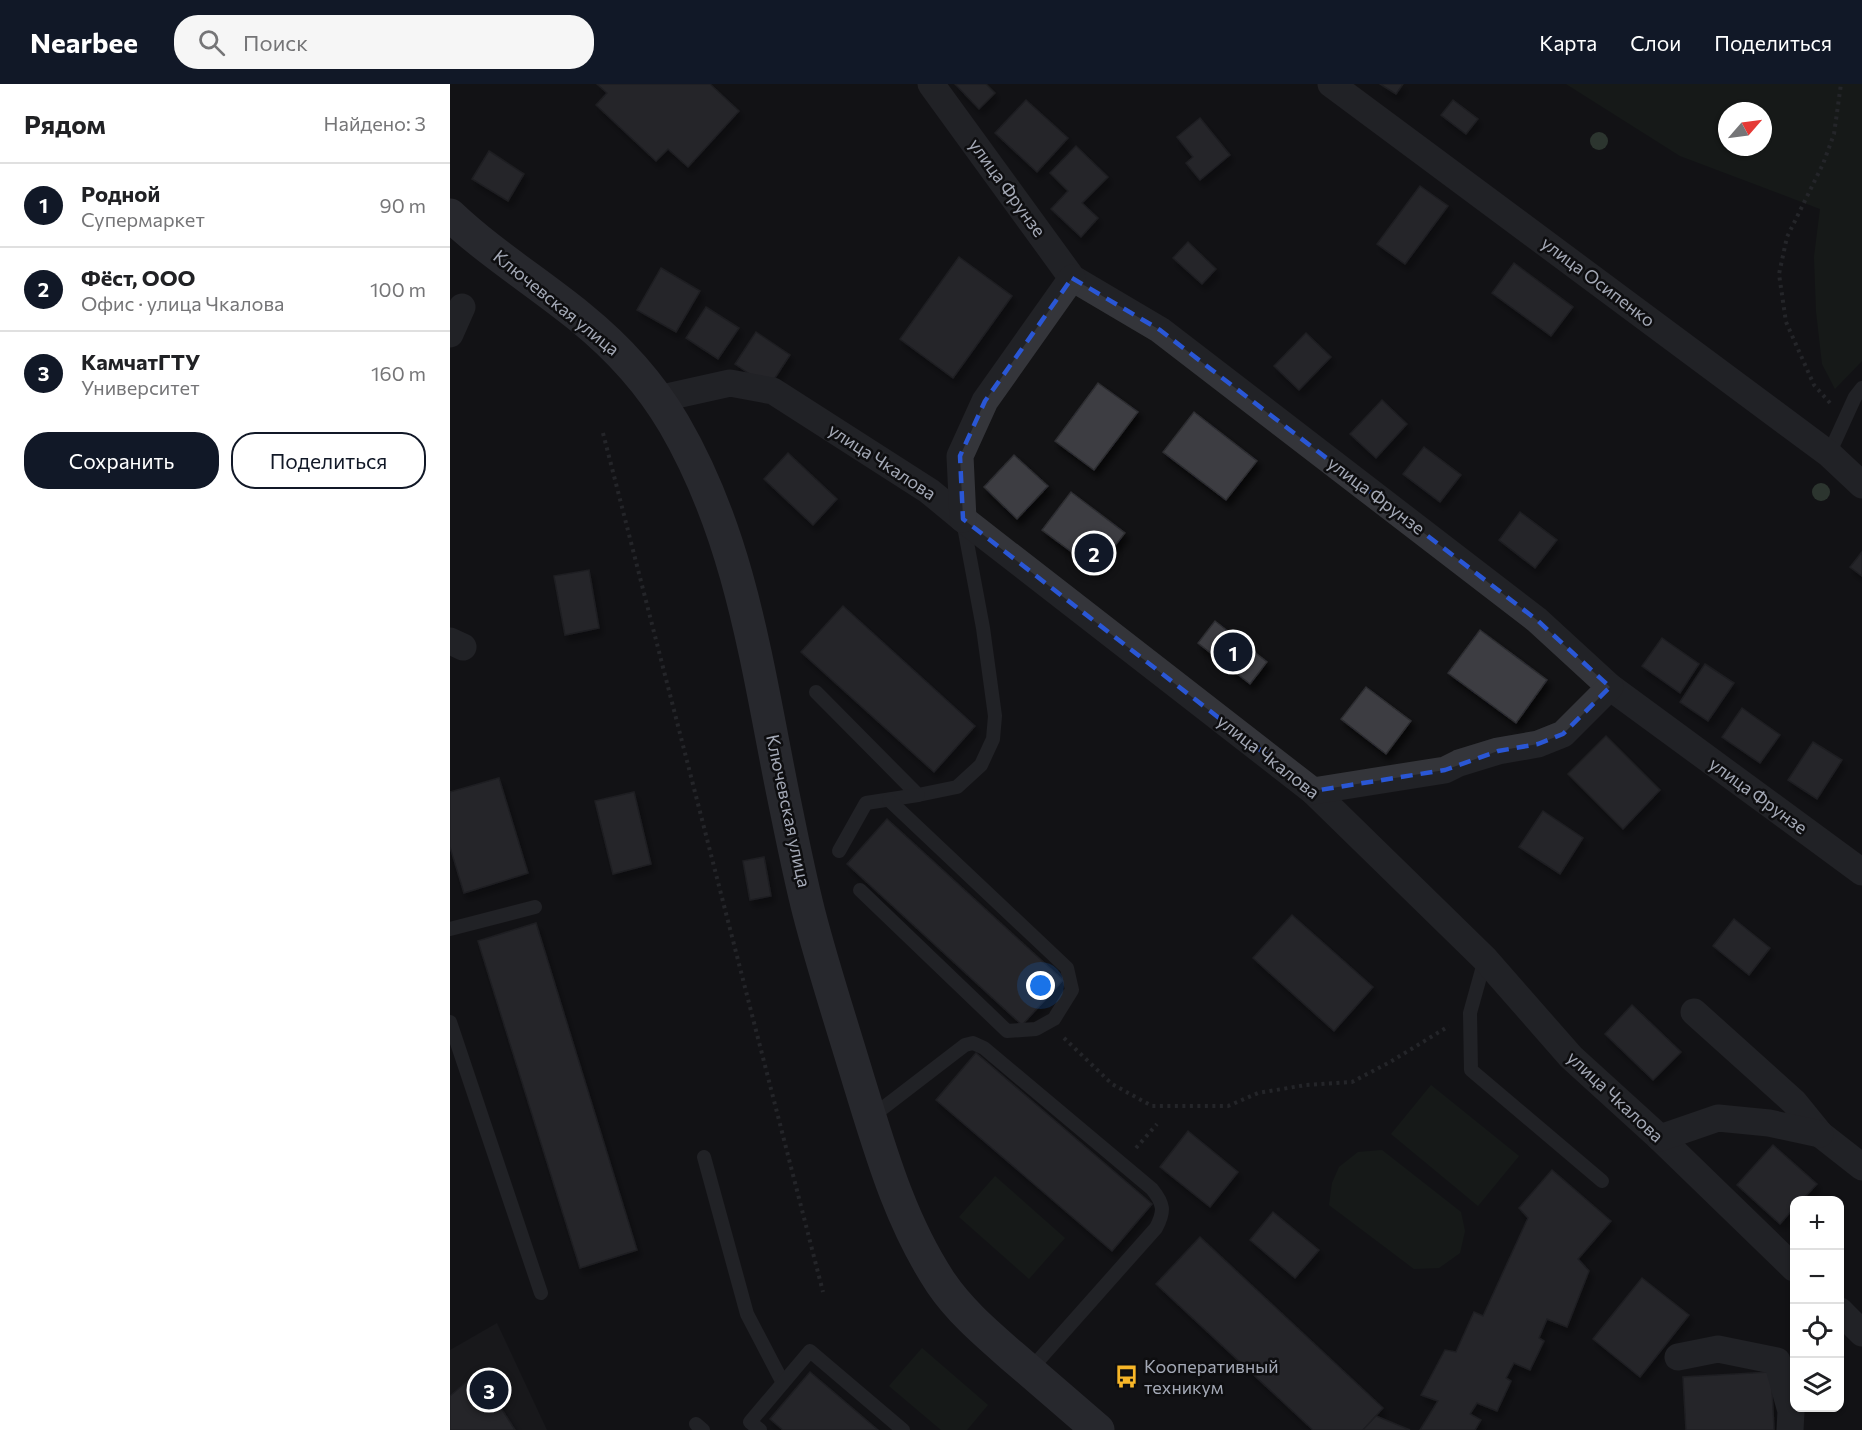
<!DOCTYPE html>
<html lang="ru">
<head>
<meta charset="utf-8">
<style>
  :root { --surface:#fff; --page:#f6f6f6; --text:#202124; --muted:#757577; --line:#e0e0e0; --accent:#111827 }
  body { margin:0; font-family:Commissioner,sans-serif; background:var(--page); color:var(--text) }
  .controls { position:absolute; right:18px; bottom:18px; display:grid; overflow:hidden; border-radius:12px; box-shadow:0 2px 4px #0004 }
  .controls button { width:54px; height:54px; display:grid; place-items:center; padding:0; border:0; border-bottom:2px solid var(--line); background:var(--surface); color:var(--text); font:30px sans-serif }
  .compass { position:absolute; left:1268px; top:18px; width:54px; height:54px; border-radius:50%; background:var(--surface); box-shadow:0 2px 4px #0004; rotate:62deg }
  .you { position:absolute; left:591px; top:902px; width:21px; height:21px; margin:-15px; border:4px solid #fff; border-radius:50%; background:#1a73e8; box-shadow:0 0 0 9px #1a73e833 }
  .badge { display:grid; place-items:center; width:39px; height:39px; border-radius:50%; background:var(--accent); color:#fff; font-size:20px; font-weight:700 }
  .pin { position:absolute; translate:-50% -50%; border:3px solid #fff; box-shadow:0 2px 6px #0006 }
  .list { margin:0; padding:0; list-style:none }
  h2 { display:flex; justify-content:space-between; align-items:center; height:78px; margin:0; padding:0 24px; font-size:26px }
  h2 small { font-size:20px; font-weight:400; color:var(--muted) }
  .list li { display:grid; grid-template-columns:39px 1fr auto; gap:18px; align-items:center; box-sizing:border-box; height:84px; padding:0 24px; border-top:2px solid var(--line) }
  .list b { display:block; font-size:22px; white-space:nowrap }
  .list p { margin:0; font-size:20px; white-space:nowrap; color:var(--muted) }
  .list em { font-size:20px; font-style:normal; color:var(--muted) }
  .actions { display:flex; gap:12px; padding:18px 24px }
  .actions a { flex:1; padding:14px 0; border:2px solid var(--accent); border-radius:24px; text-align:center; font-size:21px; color:var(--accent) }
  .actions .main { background:var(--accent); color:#fff }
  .icon { flex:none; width:33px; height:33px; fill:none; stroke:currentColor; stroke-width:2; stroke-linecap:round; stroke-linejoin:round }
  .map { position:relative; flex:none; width:1412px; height:1346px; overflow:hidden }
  header { display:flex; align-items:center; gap:36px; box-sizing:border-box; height:84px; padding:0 30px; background:var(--accent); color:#fff }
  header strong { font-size:28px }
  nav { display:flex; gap:33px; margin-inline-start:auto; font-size:21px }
  .search { width:420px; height:54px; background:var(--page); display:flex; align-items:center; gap:15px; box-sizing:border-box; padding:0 21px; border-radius:24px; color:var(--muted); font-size:22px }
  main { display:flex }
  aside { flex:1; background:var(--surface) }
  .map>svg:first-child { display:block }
  .built { fill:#1f1f22 }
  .green { fill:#1b231c; fill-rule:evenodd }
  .building { fill:#3d3e42; stroke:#2d2d31; stroke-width:1.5; filter:url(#shadow) }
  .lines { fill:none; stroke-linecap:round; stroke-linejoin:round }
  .path { stroke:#3a3c41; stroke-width:4; stroke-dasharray:3 4.5; stroke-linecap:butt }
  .lane { stroke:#34353a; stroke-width:14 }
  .street { stroke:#34353a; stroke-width:27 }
  .secondary { stroke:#42434a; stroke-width:33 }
  .tree { fill:#4c614e }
  .marked { fill:none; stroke:#2a57d5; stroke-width:4.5; stroke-dasharray:12 8; stroke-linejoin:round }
  .labels { text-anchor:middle; stroke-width:5; stroke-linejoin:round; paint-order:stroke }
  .street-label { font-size:18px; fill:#a4a9b6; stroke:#0e0e10 }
  .poi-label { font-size:18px; fill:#a4a9b6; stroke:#0e0e10; text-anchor:start }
</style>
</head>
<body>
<header>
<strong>Nearbee</strong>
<div class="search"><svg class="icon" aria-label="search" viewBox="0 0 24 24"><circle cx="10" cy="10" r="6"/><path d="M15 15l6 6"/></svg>Поиск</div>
<nav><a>Карта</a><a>Слои</a><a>Поделиться</a></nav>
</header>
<main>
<aside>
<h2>Рядом<small>Найдено: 3</small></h2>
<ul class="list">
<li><span class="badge">1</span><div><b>Родной</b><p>Супермаркет</p></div><em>90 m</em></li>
<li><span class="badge">2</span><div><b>Фёст, ООО</b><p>Офис · улица Чкалова</p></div><em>100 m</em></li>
<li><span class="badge">3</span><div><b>КамчатГТУ</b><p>Университет</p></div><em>160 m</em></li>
</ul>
<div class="actions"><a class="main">Сохранить</a><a>Поделиться</a></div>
</aside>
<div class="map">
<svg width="1412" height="1346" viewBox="0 0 1412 1346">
  <defs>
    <filter id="shadow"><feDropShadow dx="3.5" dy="6" stdDeviation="3" flood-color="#0009"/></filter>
  </defs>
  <rect width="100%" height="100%" fill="#131315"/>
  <polygon class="built" points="47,1239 97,1346 0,1346 0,1266"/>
  <g class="green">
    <path d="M1116,0h296v277l-27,28 -13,-25 -6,-53 -2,-54 6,-48 -140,-53zM1277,27h36v36h-36z"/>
    <polygon points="981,1001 1069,1072 1028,1122 941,1050"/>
    <polygon points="932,1066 1011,1128 1015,1147 1010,1169 989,1184 964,1185 879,1121 882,1099 889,1083 908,1068"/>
    <polygon points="545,1092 615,1154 579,1195 509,1133"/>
    <polygon points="472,1264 538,1321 517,1346 491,1346 439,1302"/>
  </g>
  <g class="building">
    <polygon points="147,0 260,0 289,27 238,83 218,65 206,77 146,21 157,9"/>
    <polygon points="505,0 536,0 545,9 529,25"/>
    <polygon points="930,0 953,0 946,10"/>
    <polygon points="576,16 618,54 587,88 545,49"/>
    <polygon points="1003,16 1028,35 1016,50 991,31"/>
    <polygon points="750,34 780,71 750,96 736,79 743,73 727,53"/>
    <polygon points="626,62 658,93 632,119 648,134 631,153 601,125 618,107 600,89"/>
    <polygon points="39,67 74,90 58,117 22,95"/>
    <polygon points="970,102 998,122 955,180 927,160"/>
    <polygon points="738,158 766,185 752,200 723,174"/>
    <polygon points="509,173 562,212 503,294 450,255"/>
    <polygon points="1064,179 1123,223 1101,252 1042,209"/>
    <polygon points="211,184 250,207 226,248 187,226"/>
    <polygon points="256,223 289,244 268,275 236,254"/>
    <polygon points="306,248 340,271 319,303 285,280"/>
    <polygon points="856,249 881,273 849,306 824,282"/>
    <polygon points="648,299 688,328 644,386 605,357"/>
    <polygon points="932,316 957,340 926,374 900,350"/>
    <polygon points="744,328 807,377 776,416 713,368"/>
    <polygon points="974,363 1011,391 990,418 953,390"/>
    <polygon points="338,369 387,415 363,441 314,395"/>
    <polygon points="564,371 598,402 567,435 534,403"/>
    <polygon points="621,408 675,449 646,486 592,446"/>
    <polygon points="1070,428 1107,456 1085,484 1049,456"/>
    <polygon points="1412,468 1412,492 1400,483"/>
    <polygon points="139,486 149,544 115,551 104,492"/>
    <polygon points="393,522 525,642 484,688 351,568"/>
    <polygon points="765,537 817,578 800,600 748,559"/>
    <polygon points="1030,546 1097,596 1066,639 998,589"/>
    <polygon points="1212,554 1249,580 1230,609 1192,582"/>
    <polygon points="1255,580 1284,599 1258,637 1230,618"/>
    <polygon points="916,603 961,637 936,670 891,635"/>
    <polygon points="1292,624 1330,651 1310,679 1272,653"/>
    <polygon points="1156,652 1210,706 1173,745 1118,690"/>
    <polygon points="1363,658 1392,676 1367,715 1338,696"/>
    <polygon points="49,694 78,789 14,809 0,763 0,708"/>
    <polygon points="184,708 201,780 163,790 145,717"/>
    <polygon points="1093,727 1133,754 1110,790 1069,763"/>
    <polygon points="437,735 613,896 572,941 397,780"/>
    <polygon points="314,773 321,812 300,816 293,777"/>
    <polygon points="842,831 923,903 884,947 803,874"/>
    <polygon points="1284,835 1320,864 1299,891 1263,862"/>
    <polygon points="86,839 187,1166 130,1184 28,857"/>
    <polygon points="1182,921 1231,968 1203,996 1155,950"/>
    <polygon points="526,969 702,1120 662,1167 486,1016"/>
    <polygon points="738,1047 788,1088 760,1123 710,1083"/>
    <polygon points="1323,1061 1367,1100 1352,1116 1344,1116 1344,1124 1330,1140 1287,1101"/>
    <polygon points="1102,1086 1161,1137 1128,1175 1139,1187 1117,1243 1097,1235 1089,1254 1094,1257 1080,1286 1064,1279 1056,1294 1061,1297 1047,1327 1027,1319 1020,1330 1031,1336 1025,1346 970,1346 988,1317 971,1311 995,1266 1006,1268 1024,1228 1033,1232 1078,1134 1069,1124"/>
    <polygon points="823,1128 869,1166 845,1194 800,1156"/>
    <polygon points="750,1153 933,1324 913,1346 863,1346 706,1200"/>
    <polygon points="1192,1194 1239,1231 1190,1293 1143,1255"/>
    <polygon points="28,1288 65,1346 0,1346 0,1312"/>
    <polygon points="360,1288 428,1346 333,1346 320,1335"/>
    <polygon points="1321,1288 1324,1346 1236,1346 1233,1293"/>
    <polygon points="926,1332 960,1346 913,1346"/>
  </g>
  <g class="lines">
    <g class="path">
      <polyline points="1380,319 1364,301 1336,238 1329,190 1337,153 1373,80 1384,50 1391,0"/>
      <polyline points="153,349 373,1208"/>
      <polyline points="614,954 662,1000 702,1022 778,1022 808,1009 856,1001 902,998 940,978 999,942"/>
      <polyline points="686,1064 707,1040"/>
    </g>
    <g class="lane">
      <polyline points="1379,370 1405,313 1412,304"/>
      <polyline points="366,608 468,711 507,703 531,681 543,655 545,632 533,544 513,437"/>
      <polyline points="389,767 416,719 468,711"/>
      <polyline points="410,806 557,947 586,945 604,935 622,906 617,884 439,716"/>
      <polyline points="0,845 85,823"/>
      <polyline points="1035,875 1020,929 1021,986 1152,1097"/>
      <polyline points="0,938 91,1209"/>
      <path d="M420,1034l95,-73 8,-2 11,5 168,141c12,15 13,22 4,39l-127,143"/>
      <polyline points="254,1073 297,1230 333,1299"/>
      <polyline points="246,1340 253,1346"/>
      <polyline points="310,1346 300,1338 360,1267 453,1346"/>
    </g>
    <g class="street">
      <polyline points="481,0 622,194 710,246 1087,536 1160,603 1412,788"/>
      <polyline points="881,0 1379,370 1412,401"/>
      <polyline points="0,250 12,223"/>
      <polyline points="208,315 280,299 323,307 479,407 513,435 863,707 1035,875 1121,973 1210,1054 1344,1184"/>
      <polyline points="513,435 510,372 535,317 622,194"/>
      <polyline points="0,557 13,563"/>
      <polyline points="863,707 995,686 1009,679 1048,667 1088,660 1113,650 1160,603"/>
      <polyline points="1244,928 1344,1018 1370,1050 1412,1083"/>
      <polyline points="1210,1054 1268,1034 1319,1039 1370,1050"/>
      <polyline points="1390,1227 1412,1249"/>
      <polyline points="1228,1273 1268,1265 1327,1277 1341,1327 1340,1346"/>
    </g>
    <path class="secondary" d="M0,131c40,38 87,67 130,102 37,30 70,66 94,107 67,115 83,242 109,370 8,39 16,80 26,119 15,58 34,115 51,172 21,68 41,138 81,198 19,28 45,50 70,72 29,25 58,50 87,75"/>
  </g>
  <g class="tree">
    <circle cx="1149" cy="57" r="9"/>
    <circle cx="1371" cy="408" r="9"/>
  </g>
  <path d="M0 0H1412V1346H0ZM622,194l88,52 377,290 73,67 -47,47 -25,10 -40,7 -53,19 -132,21 -350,-272 -3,-63 25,-55z" fill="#131315" fill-opacity=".55" fill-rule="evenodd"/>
  <path class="marked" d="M622,194l88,52 377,290 73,67 -47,47 -25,10 -40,7 -53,19 -132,21 -350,-272 -3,-63 25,-55z"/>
  <defs>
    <symbol id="bus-bare" viewBox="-9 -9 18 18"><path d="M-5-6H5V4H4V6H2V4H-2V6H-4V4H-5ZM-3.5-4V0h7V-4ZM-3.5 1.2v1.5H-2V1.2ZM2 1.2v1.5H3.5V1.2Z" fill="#f7b628" stroke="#0e0e10" stroke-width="2.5" paint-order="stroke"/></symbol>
  </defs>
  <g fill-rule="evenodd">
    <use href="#bus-bare" x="660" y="1276" width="33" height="33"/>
  </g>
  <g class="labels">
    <g class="street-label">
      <text transform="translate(557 104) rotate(54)" y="6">улица Фрунзе</text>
      <text transform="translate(1148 198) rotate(37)" y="6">улица Осипенко</text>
      <text transform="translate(106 219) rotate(39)" y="6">Ключевская улица</text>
      <text transform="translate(432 378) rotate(33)" y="6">улица Чкалова</text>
      <text transform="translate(926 412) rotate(37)" y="6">улица Фрунзе</text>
      <text transform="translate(818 673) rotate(38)" y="6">улица Чкалова</text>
      <text transform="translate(1308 712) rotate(36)" y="6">улица Фрунзе</text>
      <text transform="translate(338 727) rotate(78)" y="6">Ключевская улица</text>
      <text transform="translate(1165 1013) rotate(43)" y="6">улица Чкалова</text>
    </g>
    <g class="poi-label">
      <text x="694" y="1289">Кооперативный<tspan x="694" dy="21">техникум</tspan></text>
    </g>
  </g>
</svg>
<div class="controls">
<button>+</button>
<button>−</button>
<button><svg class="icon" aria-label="locate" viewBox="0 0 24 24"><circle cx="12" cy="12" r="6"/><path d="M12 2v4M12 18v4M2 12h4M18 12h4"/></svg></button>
<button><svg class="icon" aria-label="layers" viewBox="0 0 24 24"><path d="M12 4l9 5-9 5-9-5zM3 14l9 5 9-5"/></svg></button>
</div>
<svg class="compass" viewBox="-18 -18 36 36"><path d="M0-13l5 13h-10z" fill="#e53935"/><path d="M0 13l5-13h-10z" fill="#757577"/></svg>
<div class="you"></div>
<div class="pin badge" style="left:783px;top:568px">1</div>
<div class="pin badge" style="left:644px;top:469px">2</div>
<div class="pin badge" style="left:39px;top:1306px">3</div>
</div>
</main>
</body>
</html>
